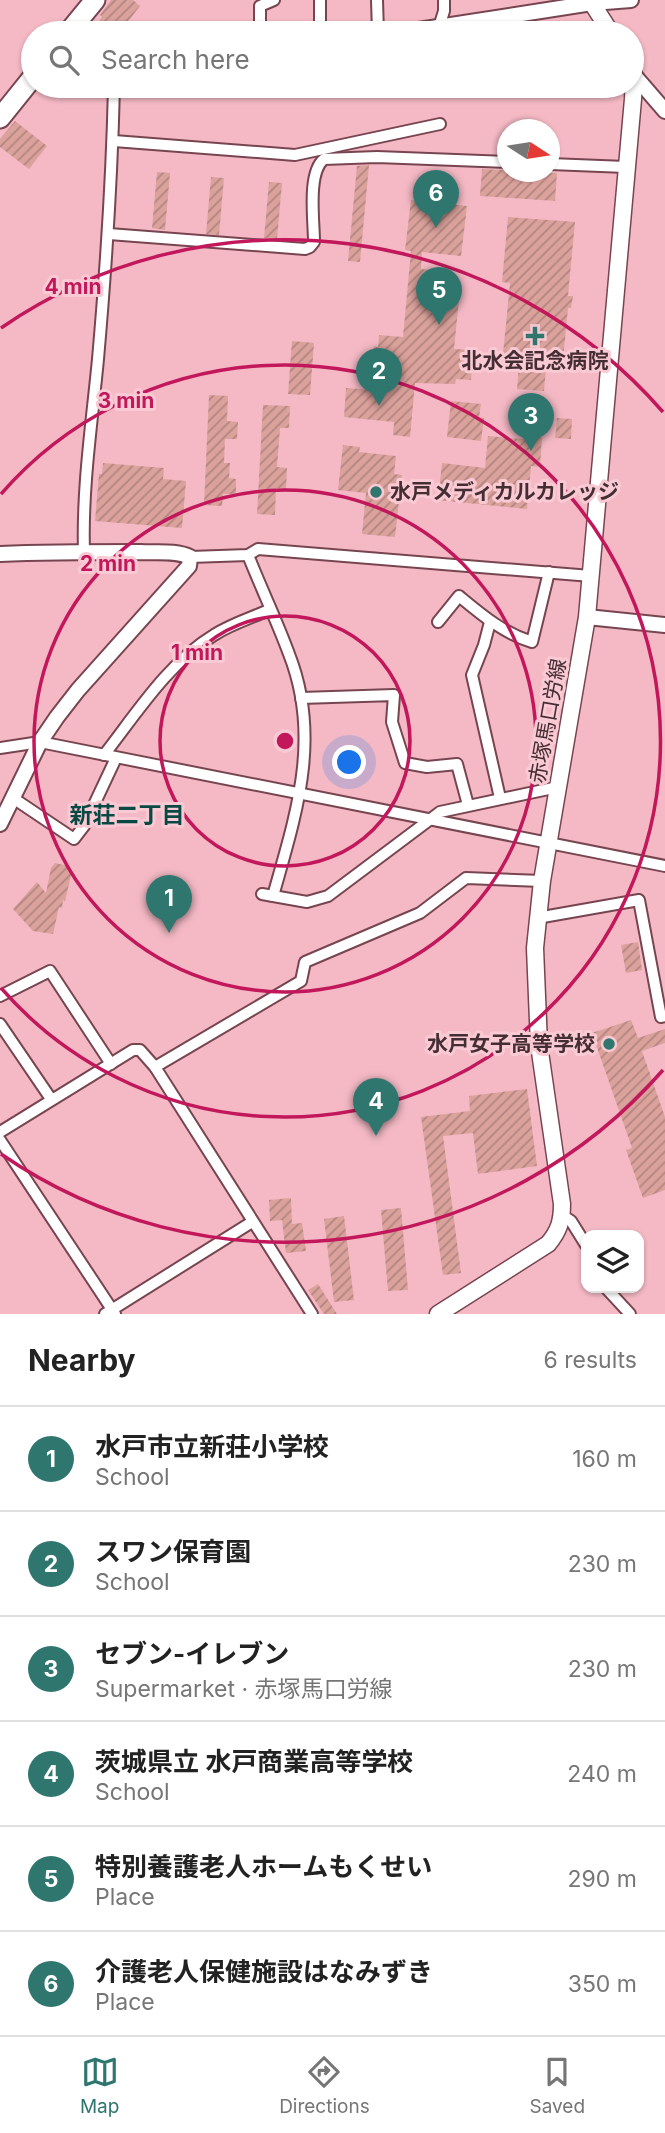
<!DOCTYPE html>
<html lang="en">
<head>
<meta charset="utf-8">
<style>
  :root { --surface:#fff; --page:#f6f6f6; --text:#222; --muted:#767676; --line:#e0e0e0; --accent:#2f766f }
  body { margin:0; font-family:Inter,"Noto Sans JP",sans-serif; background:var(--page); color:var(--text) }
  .controls { position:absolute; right:21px; bottom:21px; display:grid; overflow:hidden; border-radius:14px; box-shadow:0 2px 5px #0004 }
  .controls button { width:63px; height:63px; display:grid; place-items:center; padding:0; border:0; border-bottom:2px solid var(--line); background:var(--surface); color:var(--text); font:35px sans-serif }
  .compass { position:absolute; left:497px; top:119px; width:63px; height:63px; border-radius:50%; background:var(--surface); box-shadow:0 2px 5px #0004; rotate:102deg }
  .you { position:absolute; left:350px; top:763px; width:24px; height:24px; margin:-18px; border:5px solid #fff; border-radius:50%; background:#1a73e8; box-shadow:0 0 0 10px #1a73e833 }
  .badge { display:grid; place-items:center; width:46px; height:46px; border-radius:50%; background:var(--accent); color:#fff; font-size:23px; font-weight:700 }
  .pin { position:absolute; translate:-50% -58px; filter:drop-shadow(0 2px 4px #0008) }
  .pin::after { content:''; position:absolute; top:37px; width:24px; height:21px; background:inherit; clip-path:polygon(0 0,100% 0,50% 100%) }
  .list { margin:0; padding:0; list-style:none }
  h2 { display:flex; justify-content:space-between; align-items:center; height:91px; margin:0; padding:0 28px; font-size:30px }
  h2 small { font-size:23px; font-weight:400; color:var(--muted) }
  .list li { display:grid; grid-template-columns:46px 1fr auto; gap:21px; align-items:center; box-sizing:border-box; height:105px; padding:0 28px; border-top:2px solid var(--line) }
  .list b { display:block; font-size:26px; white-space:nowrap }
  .list p { margin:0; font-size:23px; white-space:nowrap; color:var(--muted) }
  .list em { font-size:23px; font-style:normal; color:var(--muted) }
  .icon { flex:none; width:38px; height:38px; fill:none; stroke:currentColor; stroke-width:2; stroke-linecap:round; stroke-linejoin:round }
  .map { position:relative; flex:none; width:665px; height:1314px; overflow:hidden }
  .search { position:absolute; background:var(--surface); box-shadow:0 2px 5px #0004; left:21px; right:21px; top:21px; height:77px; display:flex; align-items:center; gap:18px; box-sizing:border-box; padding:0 24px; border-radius:38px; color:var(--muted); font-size:26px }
  .sheet { height:721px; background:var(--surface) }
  nav { display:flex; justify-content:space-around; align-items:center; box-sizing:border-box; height:98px; border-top:2px solid var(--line); background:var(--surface); font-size:19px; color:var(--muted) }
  nav a { display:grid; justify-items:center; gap:4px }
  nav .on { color:var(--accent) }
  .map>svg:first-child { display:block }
  .building { fill:url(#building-hatch) }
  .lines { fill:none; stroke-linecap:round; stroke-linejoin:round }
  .minor-casing { stroke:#774550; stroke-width:14 }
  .tertiary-casing { stroke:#774550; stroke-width:18 }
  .secondary-casing { stroke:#774550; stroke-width:19 }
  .trunk-casing { stroke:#774550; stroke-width:23 }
  .minor { stroke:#fff; stroke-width:10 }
  .tertiary { stroke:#fff; stroke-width:14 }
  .secondary { stroke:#fff; stroke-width:16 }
  .trunk { stroke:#fff; stroke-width:19 }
  .ring { fill:none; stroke:#c2185b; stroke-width:3.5 }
  .poi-dot { fill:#2f766f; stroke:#f9cad3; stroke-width:2.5 }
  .labels { text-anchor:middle; stroke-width:6; stroke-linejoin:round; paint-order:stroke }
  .poi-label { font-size:21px; font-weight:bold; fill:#452e33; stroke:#f9cad3 }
  .street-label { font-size:21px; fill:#452e33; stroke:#f9cad3 }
  .neighbourhood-label { font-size:23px; font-weight:bold; fill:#0a4943; stroke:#f9cad3 }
  .centre { fill:#c2185b; stroke:#f9cad3; stroke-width:3.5 }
  .ring-label { font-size:21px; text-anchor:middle; font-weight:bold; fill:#c2185b; stroke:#f9cad3; stroke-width:6; stroke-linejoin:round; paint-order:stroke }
</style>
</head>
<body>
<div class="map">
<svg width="665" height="1314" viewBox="0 0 665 1314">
  <defs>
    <pattern id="building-hatch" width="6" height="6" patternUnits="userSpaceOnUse" patternTransform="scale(1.75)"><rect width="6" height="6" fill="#dba29c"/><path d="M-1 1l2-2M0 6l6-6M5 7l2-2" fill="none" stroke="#b38480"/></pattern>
  </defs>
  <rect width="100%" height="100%" fill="#f4b9c5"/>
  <g class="building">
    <polygon points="111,0 133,0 140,6 119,33 116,33 99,21 102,17 100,15"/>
    <polygon points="15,121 47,146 29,169 0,147 0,139"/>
    <polygon points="369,165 360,262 348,261 357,166"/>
    <polygon points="482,169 557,173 555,201 480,196"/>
    <polygon points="157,172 170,173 165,230 152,228"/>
    <polygon points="211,177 224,178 219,235 206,234"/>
    <polygon points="269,182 282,183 277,239 264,238"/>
    <polygon points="411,200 467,206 461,256 422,252 421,269 443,271 443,273 455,274 453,289 460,290 454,349 473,350 471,380 456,379 455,384 415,383 410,437 393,435 394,422 344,417 346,388 374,390 376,367 372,367 374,346 378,347 379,335 403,337 411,251 405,250"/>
    <polygon points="508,217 575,222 568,296 573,296 571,308 568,308 562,370 546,368 544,391 517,389 519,366 502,364 510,283 502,282"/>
    <polygon points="292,341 314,343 310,395 288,394"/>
    <polygon points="209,395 228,396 227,421 238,422 237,439 225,439 224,463 230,463 229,478 236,479 236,494 223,494 222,506 204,505"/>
    <polygon points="451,401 481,404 479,417 484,418 481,441 447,437"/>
    <polygon points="263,405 290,406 289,428 280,428 277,467 287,468 286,489 276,488 275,515 257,514"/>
    <polygon points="557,418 572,419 571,439 555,438"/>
    <polygon points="488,436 523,439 523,436 542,437 540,467 531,466 527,509 438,500 442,463 485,468"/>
    <polygon points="343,445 360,447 359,452 396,456 394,474 402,475 395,537 362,534 366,493 338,490"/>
    <polygon points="103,463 164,468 163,479 186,481 182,528 95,521 99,474 102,474"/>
    <polygon points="55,863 69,866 72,871 65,901 63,900 62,908 59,907 53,934 33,931 13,909 37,882 46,893 51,868"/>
    <polygon points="638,942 642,970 626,973 621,945"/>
    <polygon points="631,1020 638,1038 665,1029 665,1043 642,1051 665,1117 665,1190 643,1198 626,1150 632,1148 592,1033"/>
    <polygon points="527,1089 537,1166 478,1174 473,1133 443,1136 461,1273 443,1275 421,1117 470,1111 469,1096"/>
    <polygon points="291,1198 292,1224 302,1223 306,1251 286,1253 282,1220 270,1221 269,1200"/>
    <polygon points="401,1208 408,1290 388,1291 381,1210"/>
    <polygon points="344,1216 354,1300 334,1302 324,1219"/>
    <polygon points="318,1284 337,1314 324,1314 308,1290"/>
  </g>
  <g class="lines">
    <defs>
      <g id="minor">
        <polyline points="377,0 378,33"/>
        <polyline points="439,27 444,11 444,0"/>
        <polyline points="260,33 260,6 274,0"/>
        <polyline points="320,33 320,0"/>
        <polyline points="114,141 295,155 440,124"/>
        <polyline points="550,164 626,167"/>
        <path d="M109,234l196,15 5,-2 4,-5c0,-22 -7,-69 10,-83l53,-2 131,5"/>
        <path d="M84,551c-2,-63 8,-129 14,-192 8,-91 14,-182 16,-273"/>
        <path d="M248,555c13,33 29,66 41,99 33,84 7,160 -16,242"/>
        <polyline points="190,557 248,555 258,549 591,576"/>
        <path d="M438,622l21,-26c23,19 44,37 73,46l17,-70"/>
        <polyline points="490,622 484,645 472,675 500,798"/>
        <polyline points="301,698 394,695 392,722 405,763 427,767 457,764 468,805"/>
        <polyline points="0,748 40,742 665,866"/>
        <path d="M104,755c32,-41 65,-93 110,-120 17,-11 37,-17 55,-25"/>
        <polyline points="13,798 74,839 84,826 116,758"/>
        <polyline points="262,894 307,902 328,896 440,812 558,787"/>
        <polyline points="537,918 639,900 661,1017 665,1016"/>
        <polyline points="0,996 50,971 111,1064"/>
        <polyline points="0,1024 51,1099"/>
        <polyline points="155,1067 301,981 305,962 420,913 466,878 542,881"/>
        <polyline points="0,1132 133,1050 140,1050 155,1067 312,1314"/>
        <polyline points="0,1140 115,1314"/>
        <polyline points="562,1215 571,1221 586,1245"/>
        <polyline points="606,1288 630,1314"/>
        <polyline points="105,1314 252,1222"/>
      </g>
      <g id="tertiary">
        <polyline points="399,33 592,3 631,0"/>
        <polyline points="634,75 665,111"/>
        <path d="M0,554c47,-2 94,-2 141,-2 15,1 35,-2 49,5l-1,9 -111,124 -21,27 -17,25 -40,82"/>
        <polyline points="587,617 665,625"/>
      </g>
      <g id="secondary">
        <polyline points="590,0 611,33"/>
        <path d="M438,1314l110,-70c11,-13 14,-23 14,-40l-23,-159 -4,-97 7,-67 45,-264 46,-518 1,-24 -2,-5"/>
      </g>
      <g id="trunk">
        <polyline points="68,33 95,0"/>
        <polyline points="0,118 33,77"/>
      </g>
    </defs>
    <use href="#minor" class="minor-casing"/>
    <use href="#tertiary" class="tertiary-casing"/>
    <use href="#secondary" class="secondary-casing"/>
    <use href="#trunk" class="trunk-casing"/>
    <use href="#minor" class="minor"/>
    <use href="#tertiary" class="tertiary"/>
    <use href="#secondary" class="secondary"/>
    <use href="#trunk" class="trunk"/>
  </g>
  <g class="ring">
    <circle cx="285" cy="741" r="125"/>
    <circle cx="285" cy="741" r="251"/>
    <path d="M1 494A376 376 0 1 1 1 988"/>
    <path d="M663 1070A501 501 0 0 1 1 1154M1 328A501 501 0 0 1 663 412"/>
  </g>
  <g class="poi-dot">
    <path d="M531.5 325.5h7v7h7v7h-7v7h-7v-7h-7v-7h7z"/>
    <circle cx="376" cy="492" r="7"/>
    <circle cx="609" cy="1044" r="7"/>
  </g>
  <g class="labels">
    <g class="poi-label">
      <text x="535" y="368">北水会記念病院</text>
      <text x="390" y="499" text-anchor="start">水戸メディカルカレッジ</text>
      <text x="595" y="1051" text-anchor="end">水戸女子高等学校</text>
    </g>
    <g class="street-label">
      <text transform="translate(548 721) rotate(-80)" y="7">赤塚馬口労線</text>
    </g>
    <g class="neighbourhood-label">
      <text x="127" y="823">新荘二丁目</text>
    </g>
  </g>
  <circle cx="285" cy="741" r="10" class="centre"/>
  <g class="ring-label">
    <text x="73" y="294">4 min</text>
    <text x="126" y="408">3 min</text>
    <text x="108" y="571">2 min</text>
    <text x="197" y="660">1 min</text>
  </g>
</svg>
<div class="controls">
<button><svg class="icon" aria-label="layers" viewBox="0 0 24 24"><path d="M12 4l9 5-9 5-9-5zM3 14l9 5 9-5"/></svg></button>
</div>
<svg class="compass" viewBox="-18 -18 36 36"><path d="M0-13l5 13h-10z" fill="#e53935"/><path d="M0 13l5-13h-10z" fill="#767676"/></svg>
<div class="you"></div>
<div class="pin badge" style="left:169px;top:933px">1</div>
<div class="pin badge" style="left:379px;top:406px">2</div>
<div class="pin badge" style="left:531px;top:451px">3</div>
<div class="pin badge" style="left:376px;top:1136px">4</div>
<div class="pin badge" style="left:439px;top:325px">5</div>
<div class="pin badge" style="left:436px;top:228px">6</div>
<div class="search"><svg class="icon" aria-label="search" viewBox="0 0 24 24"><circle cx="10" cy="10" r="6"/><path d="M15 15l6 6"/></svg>Search here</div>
</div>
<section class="sheet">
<h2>Nearby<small>6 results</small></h2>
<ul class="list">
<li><span class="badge">1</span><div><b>水戸市立新荘小学校</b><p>School</p></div><em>160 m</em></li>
<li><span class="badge">2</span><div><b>スワン保育園</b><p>School</p></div><em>230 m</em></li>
<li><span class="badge">3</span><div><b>セブン-イレブン</b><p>Supermarket · 赤塚馬口労線</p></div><em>230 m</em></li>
<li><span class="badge">4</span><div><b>茨城県立 水戸商業高等学校</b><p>School</p></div><em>240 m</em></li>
<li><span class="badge">5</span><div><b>特別養護老人ホームもくせい</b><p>Place</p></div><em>290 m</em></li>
<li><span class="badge">6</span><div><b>介護老人保健施設はなみずき</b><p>Place</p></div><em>350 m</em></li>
</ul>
</section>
<nav>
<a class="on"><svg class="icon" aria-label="map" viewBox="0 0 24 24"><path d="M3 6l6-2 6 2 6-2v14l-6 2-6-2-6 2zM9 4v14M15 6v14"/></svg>Map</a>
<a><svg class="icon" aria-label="directions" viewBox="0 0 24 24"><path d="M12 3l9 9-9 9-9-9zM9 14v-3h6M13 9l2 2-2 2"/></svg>Directions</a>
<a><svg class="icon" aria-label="saved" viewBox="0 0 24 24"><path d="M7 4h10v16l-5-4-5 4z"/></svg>Saved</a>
</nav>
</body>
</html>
